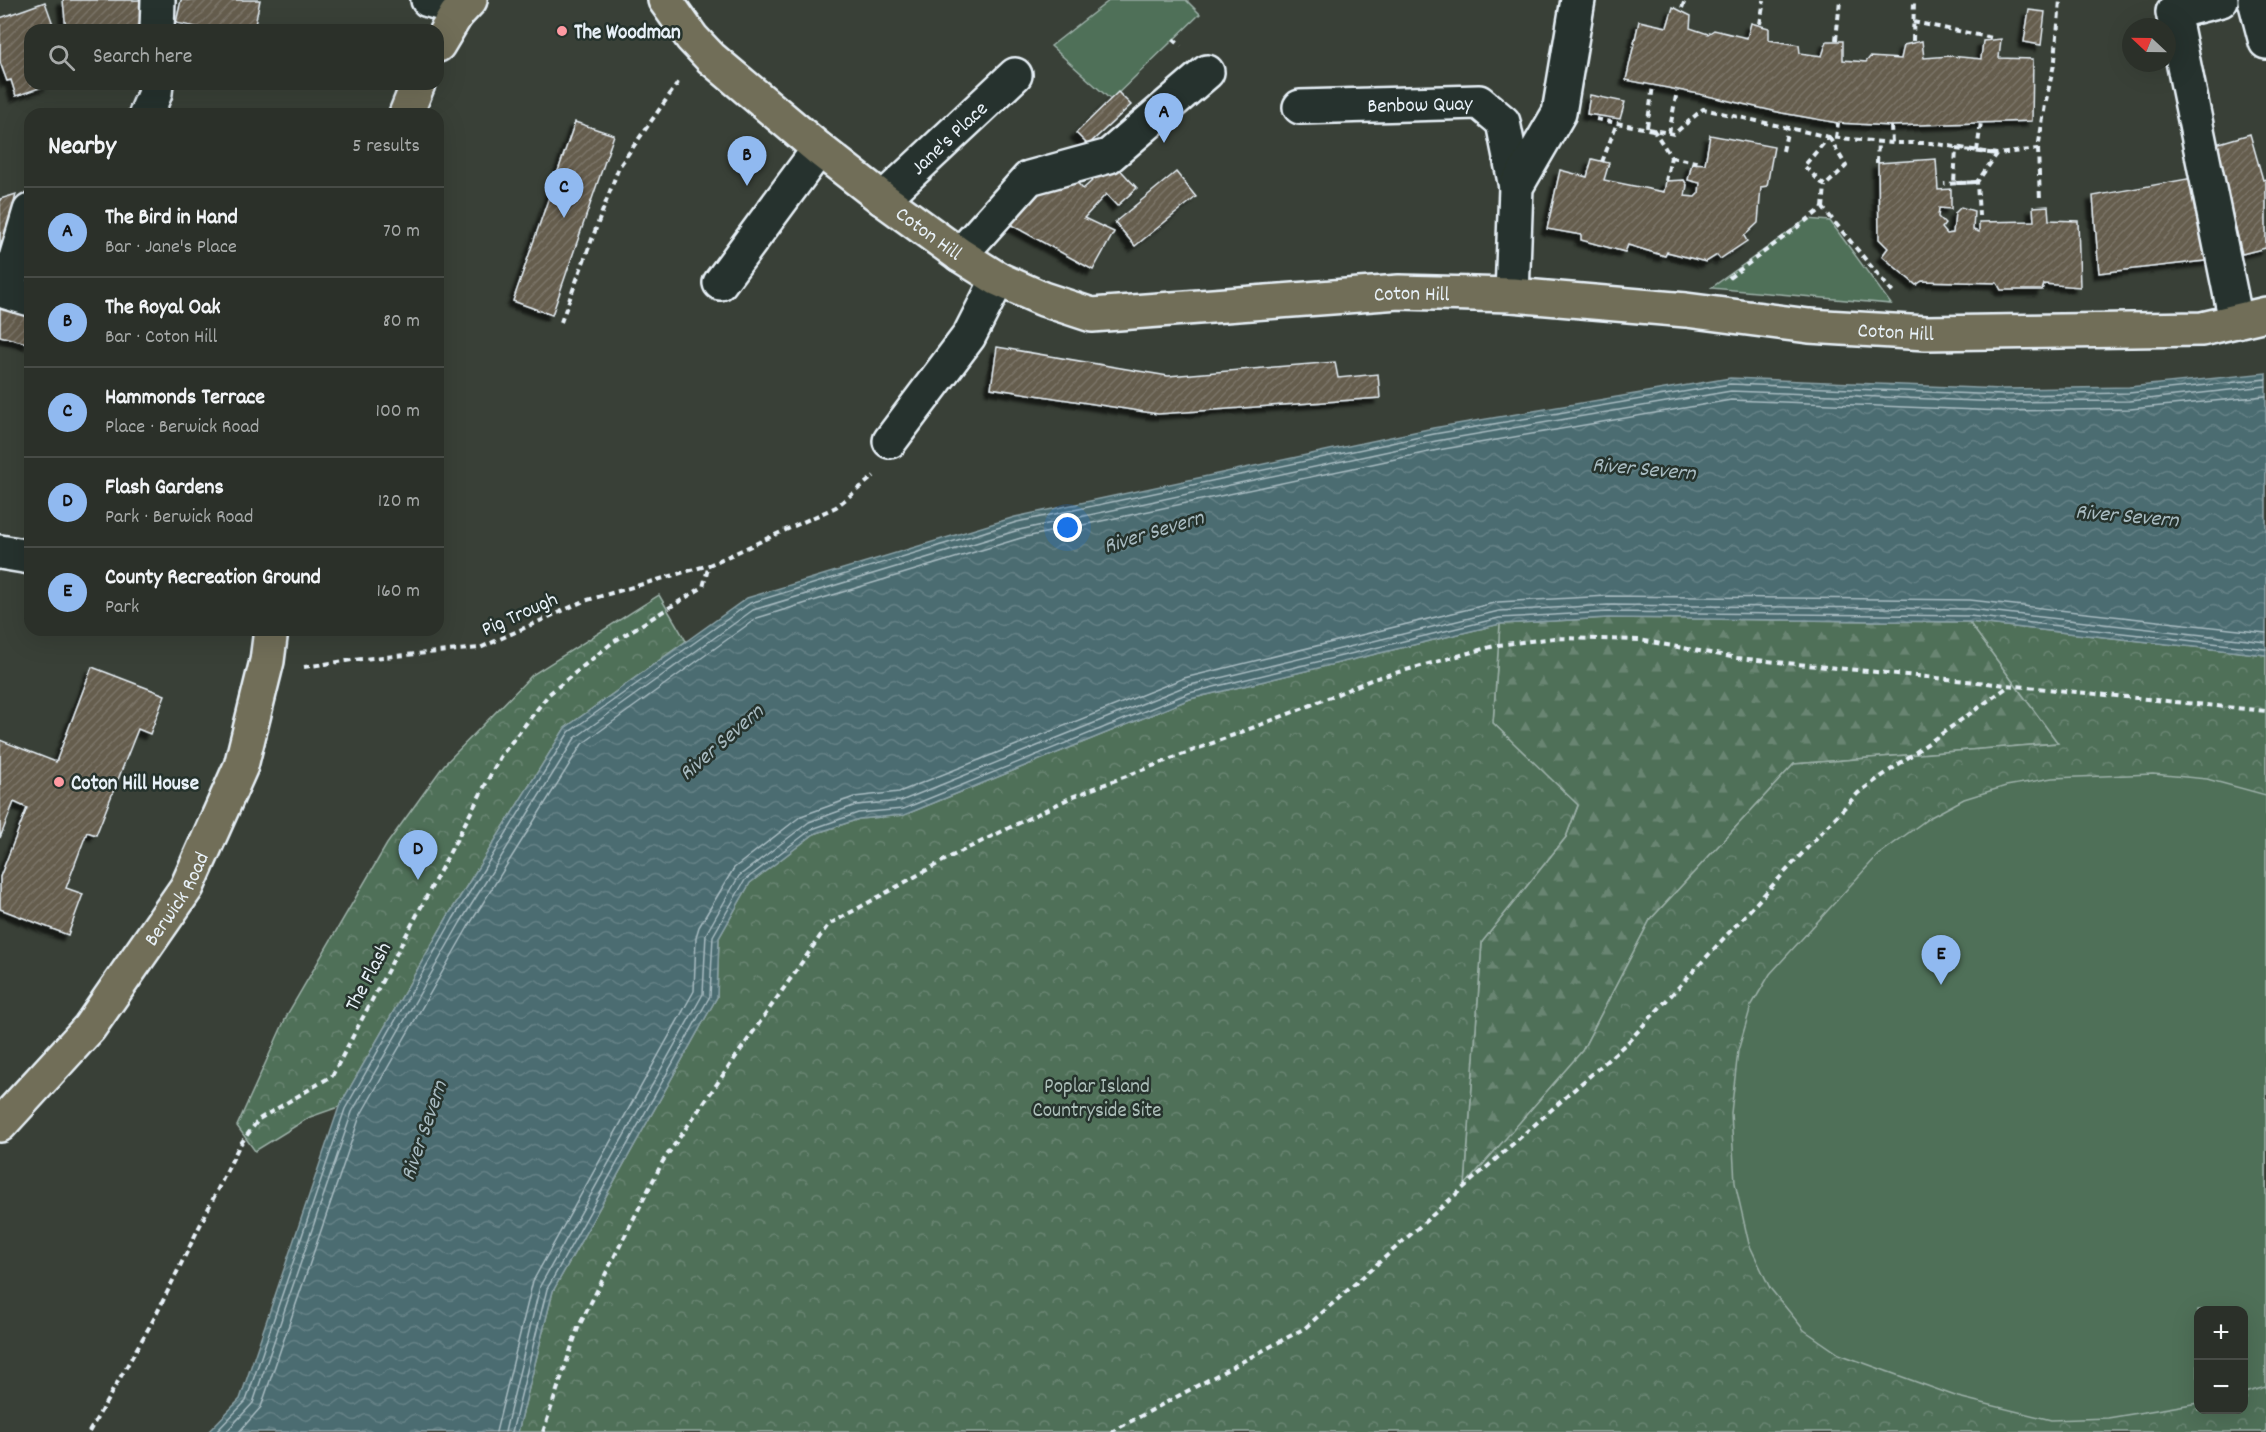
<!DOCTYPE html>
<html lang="en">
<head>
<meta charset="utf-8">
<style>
  :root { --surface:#2b3029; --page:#333831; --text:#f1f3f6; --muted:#a6a9a8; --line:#474b46; --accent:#90b9f0 }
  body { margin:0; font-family:Dekko,sans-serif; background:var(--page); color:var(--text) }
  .controls { position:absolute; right:18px; bottom:18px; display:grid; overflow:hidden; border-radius:12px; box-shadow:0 6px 24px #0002 }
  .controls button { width:54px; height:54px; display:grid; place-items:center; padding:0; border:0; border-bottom:2px solid var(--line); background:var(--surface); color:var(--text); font:30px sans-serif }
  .compass { position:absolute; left:2122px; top:18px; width:54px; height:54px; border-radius:50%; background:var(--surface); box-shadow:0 6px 24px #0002; rotate:292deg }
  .you { position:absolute; left:1068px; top:528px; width:21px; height:21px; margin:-15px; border:4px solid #fff; border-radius:50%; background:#1a73e8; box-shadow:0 0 0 9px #1a73e833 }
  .badge { display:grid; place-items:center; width:39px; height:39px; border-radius:50%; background:var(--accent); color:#111; font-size:20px; font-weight:700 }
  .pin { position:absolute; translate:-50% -50px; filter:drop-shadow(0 2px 3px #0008) }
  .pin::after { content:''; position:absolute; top:32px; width:21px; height:18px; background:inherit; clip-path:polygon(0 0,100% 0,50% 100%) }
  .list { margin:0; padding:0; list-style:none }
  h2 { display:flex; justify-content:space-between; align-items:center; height:78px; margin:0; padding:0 24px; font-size:26px }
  h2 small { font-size:20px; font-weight:400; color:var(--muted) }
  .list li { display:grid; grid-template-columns:39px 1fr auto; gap:18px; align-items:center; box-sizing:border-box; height:90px; padding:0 24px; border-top:2px solid var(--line) }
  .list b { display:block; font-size:22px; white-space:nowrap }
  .list p { margin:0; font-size:20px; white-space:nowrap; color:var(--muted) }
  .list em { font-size:20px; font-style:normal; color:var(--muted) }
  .icon { flex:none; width:33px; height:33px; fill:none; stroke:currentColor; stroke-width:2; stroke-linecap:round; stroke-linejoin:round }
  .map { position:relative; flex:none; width:2266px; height:1432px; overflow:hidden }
  .search { position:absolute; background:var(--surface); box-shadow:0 6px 24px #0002; left:24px; top:24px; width:420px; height:66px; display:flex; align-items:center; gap:15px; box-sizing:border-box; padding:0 21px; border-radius:18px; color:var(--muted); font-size:22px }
  .panel { position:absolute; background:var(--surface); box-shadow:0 6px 24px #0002; left:24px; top:108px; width:420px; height:528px; border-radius:18px }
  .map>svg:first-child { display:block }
  .forest { fill:url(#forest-firs); stroke:#9cb0a8; stroke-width:1.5 }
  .park { fill:url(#park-crowns); stroke:#9cb0a8; stroke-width:1.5; fill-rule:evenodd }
  .garden { fill:#507059; stroke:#9cb0a8; stroke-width:1.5 }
  .water { fill:url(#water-waves); stroke:#8aa1a7; stroke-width:1.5 }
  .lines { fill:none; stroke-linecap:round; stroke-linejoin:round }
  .shore { stroke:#a9bcc2; stroke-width:1.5 }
  .building { fill:url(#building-hatch); stroke:#e8f1f8; stroke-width:1.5; filter:url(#shadow) }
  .minor-casing { stroke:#e8f1f8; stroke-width:38 }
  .major-casing { stroke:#e8f1f8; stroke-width:38 }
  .path { stroke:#e8f1f8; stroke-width:4; stroke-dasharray:6 4.5; stroke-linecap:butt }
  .minor { stroke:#26332d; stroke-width:33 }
  .major { stroke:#716e59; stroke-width:33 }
  .poi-dot { fill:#ff9aa2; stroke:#26332d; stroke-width:2 }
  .labels { text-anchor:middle; stroke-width:5; stroke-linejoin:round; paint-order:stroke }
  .poi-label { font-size:21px; font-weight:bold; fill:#e8f1f8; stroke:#26332d; text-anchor:start }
  .street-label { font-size:21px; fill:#e8f1f8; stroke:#26332d }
  .park-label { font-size:21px; fill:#abbdb8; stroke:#26332d }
  .water-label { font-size:22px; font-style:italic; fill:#a9bcc2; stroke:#26332d }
</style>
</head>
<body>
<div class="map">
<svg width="2266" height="1432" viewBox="0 0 2266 1432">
  <defs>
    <pattern id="forest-firs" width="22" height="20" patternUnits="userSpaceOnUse" patternTransform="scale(1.5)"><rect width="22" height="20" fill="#507059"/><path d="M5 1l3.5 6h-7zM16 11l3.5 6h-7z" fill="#698572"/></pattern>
    <pattern id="park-crowns" width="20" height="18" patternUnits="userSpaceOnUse" patternTransform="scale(1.5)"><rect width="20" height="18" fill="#507059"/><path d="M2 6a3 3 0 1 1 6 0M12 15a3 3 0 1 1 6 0" fill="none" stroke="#698572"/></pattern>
    <pattern id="water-waves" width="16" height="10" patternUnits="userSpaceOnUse" patternTransform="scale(1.5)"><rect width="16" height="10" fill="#4b6c71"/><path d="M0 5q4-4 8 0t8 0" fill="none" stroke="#658186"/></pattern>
    <pattern id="building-hatch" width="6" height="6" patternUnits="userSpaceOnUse" patternTransform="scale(1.5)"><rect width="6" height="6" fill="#655d4e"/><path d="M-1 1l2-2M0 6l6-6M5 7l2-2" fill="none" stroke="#7b7568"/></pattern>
    <filter id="shadow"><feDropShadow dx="-5.5" dy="5.5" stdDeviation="1.5" flood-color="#0009"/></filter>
  </defs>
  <rect width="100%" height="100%" fill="#394037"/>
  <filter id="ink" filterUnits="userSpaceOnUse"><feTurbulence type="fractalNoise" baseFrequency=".0167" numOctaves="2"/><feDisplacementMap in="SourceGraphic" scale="12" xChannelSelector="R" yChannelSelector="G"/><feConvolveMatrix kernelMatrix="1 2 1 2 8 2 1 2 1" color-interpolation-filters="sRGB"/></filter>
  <g filter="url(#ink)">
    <polygon class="forest" points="1608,618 1969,622 2058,743 1794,764 1650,920 1582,1051 1465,1186 1482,942 1566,837 1578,806 1493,723 1500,624"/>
    <g class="park">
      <polygon points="659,595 686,641 565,728 448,916 339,1107 310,1117 255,1151 237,1126 288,1013 387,844 444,765 532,675"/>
      <path d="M1969,622l297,33v777h-1748l35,-141 164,-294 2,-59 31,-55 64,-49 45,-15 45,-4 286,-116 310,-75 -7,99 85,82 -12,32 -84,105 -17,243 117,-134 68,-131 144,-156 264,-21zM2198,1310h46v100h-46z"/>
    </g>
    <g class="garden">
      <polygon points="1110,0 1186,0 1200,14 1111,100 1051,46"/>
      <polygon points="1807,219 1830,221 1891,304 1711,288"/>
      <polygon points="2153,774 2207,779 2266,795 2266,1387 2244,1393 2244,1310 2198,1310 2198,1403 2108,1418 2051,1420 1958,1397 1839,1354 1804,1330 1770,1288 1749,1244 1735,1183 1731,1113 1738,1051 1751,1006 1770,974 1878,855 1929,818 1964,799 2006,786 2052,778"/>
    </g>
    <polygon class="water" points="2266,373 2266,655 1969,622 1608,618 1500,624 1190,699 904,815 859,819 814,834 750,883 719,938 717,997 553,1291 518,1432 208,1432 240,1399 339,1107 448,916 565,728 747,598 1015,517 1433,428 1730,378 2002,389 2129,387"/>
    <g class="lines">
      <g class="shore">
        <polyline points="216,1432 246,1401 345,1109 453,919 569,732 750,603 1017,522 1434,434 1730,384 2002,395 2129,393 2266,379"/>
        <polyline points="226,1432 253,1403 352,1112 460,923 575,738 753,610 1019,530 1436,441 1731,391 2002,402 2129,401 2266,386"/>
        <polyline points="239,1432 261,1407 360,1116 468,927 582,744 757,618 1021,538 1438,450 1731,400 2002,411 2130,409 2266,396"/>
        <polyline points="496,1432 533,1281 694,991 696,937 699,927 734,868 801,816 854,797 899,792 1184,678 1498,602 1608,596 1970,600 2266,633"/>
        <polyline points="505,1432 540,1286 703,994 706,934 739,876 809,822 856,805 901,801 1186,686 1499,611 1608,605 1970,609 2266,642"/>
        <polyline points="512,1432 547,1289 710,996 713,936 745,880 812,829 858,813 903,809 1189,693 1499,618 1608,612 1969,616 2266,649"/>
      </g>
    </g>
    <g class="building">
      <polygon points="63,0 143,0 146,30 66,30"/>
      <polygon points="181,0 260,0 254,30 211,30 176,23"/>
      <polygon points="45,2 55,30 30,30 30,84 51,84 16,96 11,80 7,81 0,62 0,18"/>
      <polygon points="1673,7 1691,16 1690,28 1708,34 1714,30 1747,38 1751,23 1769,28 1769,40 1799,45 1800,53 1822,56 1827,41 1843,41 1843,60 1866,62 1870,57 1901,59 1904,45 1922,41 1924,58 1950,56 1981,59 1983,41 2001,39 1999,58 2033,59 2032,121 1891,126 1838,123 1782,113 1699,94 1626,80 1639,21 1667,27"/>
      <polygon points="2029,10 2045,12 2041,45 2024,42"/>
      <polygon points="1118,92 1131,105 1088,145 1076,133"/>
      <polygon points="1590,95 1625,102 1620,119 1587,114"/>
      <polygon points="575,122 614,135 552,315 513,301"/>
      <polygon points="2250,134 2263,180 2266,179 2266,248 2242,254 2216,144"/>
      <polygon points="1710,135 1774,147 1767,186 1761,187 1758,223 1744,236 1747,241 1720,259 1717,255 1706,262 1667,252 1665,256 1628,245 1625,252 1581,240 1581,235 1547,229 1560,170 1587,177 1592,159 1609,163 1604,180 1664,192 1666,181 1684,180 1687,185 1685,196 1695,197 1699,193 1700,183 1688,180 1692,163 1705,164"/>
      <polygon points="1936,159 1938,190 1951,189 1951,209 1939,208 1938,217 1945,224 1942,228 1947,234 1953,233 1955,213 1961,207 1974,211 1973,230 1979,232 1979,222 2034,221 2033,207 2048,206 2049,220 2078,221 2080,287 2044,284 2042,290 2001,290 1997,283 1922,281 1916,285 1882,256 1888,248 1879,239 1878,163"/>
      <polygon points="1113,162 1137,188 1117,206 1106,194 1084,218 1114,232 1093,270 1004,221 1025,193 1070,175 1083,189"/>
      <polygon points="1176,172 1196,197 1135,246 1115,222"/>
      <polygon points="2198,177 2213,260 2099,273 2093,196"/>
      <polygon points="16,194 0,265 0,199"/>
      <polygon points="0,304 30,313 30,344 0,336"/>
      <polygon points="997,347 1168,376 1335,362 1338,378 1378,374 1380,398 1158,414 991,388"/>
      <polygon points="92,667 165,695 150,734 138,729 96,835 87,832 66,888 83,894 68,935 0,909 0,877 27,808 14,802 0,838 0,740 56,762"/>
    </g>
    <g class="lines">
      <defs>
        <g id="minor">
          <polyline points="428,0 442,4 456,15"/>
          <polyline points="2221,0 2173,12 2236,321"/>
          <polyline points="2255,0 2266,42"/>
          <polyline points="157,30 158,0"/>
          <path id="s1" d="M1300,107l179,-5 24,20 13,65"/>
          <polyline points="146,114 155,93 156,84"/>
          <path id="s2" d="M883,199l132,-124"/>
          <polyline points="30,211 6,292 30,299"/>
          <polyline points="960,255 1029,178 1109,156 1207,72"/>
          <polyline points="720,283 819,149"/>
          <polyline points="1512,295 1516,187 1559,113 1578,0"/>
          <polyline points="890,441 969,336 998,279"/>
          <polyline points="0,552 30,557"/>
        </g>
        <g id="major">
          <path id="s3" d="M665,0l27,38 19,20 108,91 64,50 77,56 38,24 45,20 49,16 307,-23 113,3 174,15 123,16 117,7 276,-4 64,-15"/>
          <polyline points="438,45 456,15 470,0"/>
          <polyline points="406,114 418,84"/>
          <path id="s4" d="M0,1125l89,-97 98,-141 54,-121 26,-105 4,-31"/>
        </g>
      </defs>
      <use href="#minor" class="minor-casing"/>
      <use href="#major" class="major-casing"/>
      <g class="path">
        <polyline points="1682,8 1685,0"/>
        <polyline points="1913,22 1993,38"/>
        <polyline points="1760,24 1764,0"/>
        <polyline points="1173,39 1181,46"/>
        <polyline points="1836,40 1840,0"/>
        <polyline points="1913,41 1914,0"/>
        <polyline points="1596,119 1674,134 1703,109 1829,137 1893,143 1931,143 1997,154 1956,149 1954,183 1977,182 1944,184"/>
        <polyline points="1891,126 1892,143"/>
        <polyline points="1647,127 1653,86"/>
        <polyline points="1653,129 1671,157 1666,181"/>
        <polyline points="1669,133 1677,91"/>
        <polygon points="1829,137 1846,166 1825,186 1804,166"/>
        <polyline points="1836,138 1838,123"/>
        <polyline points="2038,149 2040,200"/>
        <polyline points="1783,151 1788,128"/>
        <polyline points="1977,151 1981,122"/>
        <polyline points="1671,157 1700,163"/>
        <polyline points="1602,162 1617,123"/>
        <polyline points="1877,163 1878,142"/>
        <polyline points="1823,208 1825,186"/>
        <polyline points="1979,216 1977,182 1997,154 2038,149 2045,105 2055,60 2060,0"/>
        <polyline points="1729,278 1823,208 1893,293"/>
        <polyline points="561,322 619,167 680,80"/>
        <polyline points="304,667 352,660 480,648 584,601 709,565 836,507 874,476"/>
        <polyline points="89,1432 155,1317 239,1146 259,1119 332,1076 500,757 549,694 613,642 703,587 709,565"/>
        <polyline points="543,1432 578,1328 663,1161 828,925 952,856 1074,796 1304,708 1373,679 1498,645 1554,638 1640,640 1737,658 2266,711"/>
        <polyline points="1111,1432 1305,1328 1628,1042 1858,793 2009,686"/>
      </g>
      <use href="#minor" class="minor"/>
      <use href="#major" class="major"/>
    </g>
  </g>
  <g class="poi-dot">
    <circle cx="562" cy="31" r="6"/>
    <circle cx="59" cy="782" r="6"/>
  </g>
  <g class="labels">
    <g class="poi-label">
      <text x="574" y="38">The Woodman</text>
      <text x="71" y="789">Coton Hill House</text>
    </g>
    <g class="street-label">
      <text dy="7" stroke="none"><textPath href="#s1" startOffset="120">Benbow Quay</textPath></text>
      <text dy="7" stroke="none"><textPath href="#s2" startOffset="90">Jane's Place</textPath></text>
      <text dy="7" stroke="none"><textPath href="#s3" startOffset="354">Coton Hill</textPath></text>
      <text dy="7" stroke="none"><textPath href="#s3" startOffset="858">Coton Hill</textPath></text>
      <text dy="7" stroke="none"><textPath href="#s3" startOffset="1344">Coton Hill</textPath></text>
      <text transform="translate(519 613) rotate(-24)" y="7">Pig Trough</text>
      <text dy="7" stroke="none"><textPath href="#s4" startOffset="288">Berwick Road</textPath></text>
      <text transform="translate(367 976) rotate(-62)" y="7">The Flash</text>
    </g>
    <g class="park-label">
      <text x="1097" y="1092">Poplar Island<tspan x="1097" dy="24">Countryside Site</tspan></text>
    </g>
    <g class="water-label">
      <text transform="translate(1644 467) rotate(5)" y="8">River Severn</text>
      <text transform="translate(2127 514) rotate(5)" y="8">River Severn</text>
      <text transform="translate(1153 530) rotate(-17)" y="8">River Severn</text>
      <text transform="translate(720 741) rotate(-41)" y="8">River Severn</text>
      <text transform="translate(422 1130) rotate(-71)" y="8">River Severn</text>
    </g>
  </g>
</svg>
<div class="controls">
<button>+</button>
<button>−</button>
</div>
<svg class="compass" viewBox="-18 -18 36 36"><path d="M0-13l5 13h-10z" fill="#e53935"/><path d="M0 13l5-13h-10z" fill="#a6a9a8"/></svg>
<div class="you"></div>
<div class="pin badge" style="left:1164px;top:143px">A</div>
<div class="pin badge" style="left:747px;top:186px">B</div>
<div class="pin badge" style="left:564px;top:218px">C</div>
<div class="pin badge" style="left:418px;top:880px">D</div>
<div class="pin badge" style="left:1941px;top:985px">E</div>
<div class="search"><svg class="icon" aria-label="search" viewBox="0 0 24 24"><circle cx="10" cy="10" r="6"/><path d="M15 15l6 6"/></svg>Search here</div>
<section class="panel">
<h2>Nearby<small>5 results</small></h2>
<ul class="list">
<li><span class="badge">A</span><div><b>The Bird in Hand</b><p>Bar · Jane's Place</p></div><em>70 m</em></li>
<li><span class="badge">B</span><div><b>The Royal Oak</b><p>Bar · Coton Hill</p></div><em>80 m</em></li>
<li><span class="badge">C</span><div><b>Hammonds Terrace</b><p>Place · Berwick Road</p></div><em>100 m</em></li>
<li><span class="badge">D</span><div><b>Flash Gardens</b><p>Park · Berwick Road</p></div><em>120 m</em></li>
<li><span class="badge">E</span><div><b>County Recreation Ground</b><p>Park</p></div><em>160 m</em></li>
</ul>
</section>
</div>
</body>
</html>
